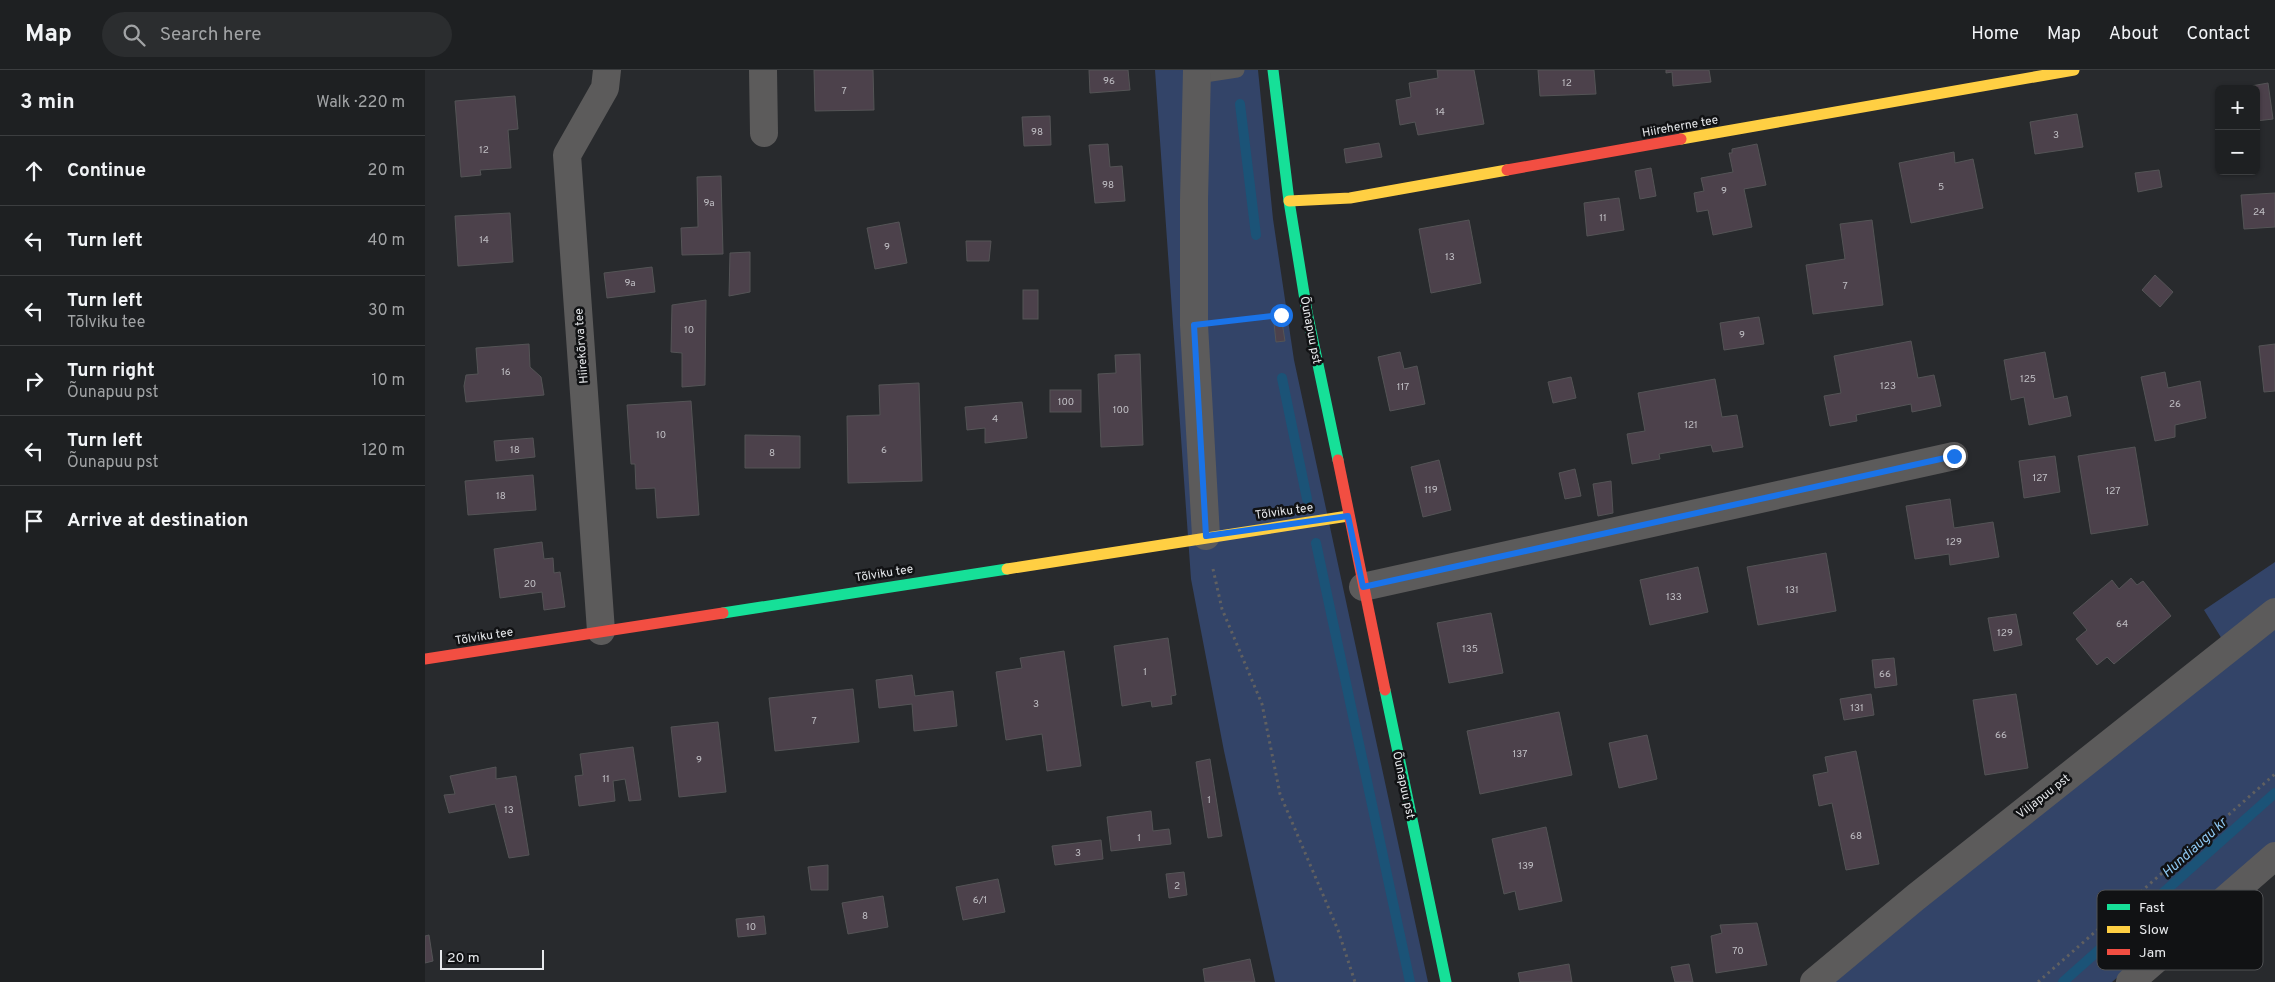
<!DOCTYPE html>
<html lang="en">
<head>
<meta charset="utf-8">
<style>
  :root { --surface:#1e2022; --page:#2b2d2f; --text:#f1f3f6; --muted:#a1a3a5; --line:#3c3e40 }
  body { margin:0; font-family:Overpass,sans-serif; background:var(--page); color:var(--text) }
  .controls { position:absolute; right:15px; top:15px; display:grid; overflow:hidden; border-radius:8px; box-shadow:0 1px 4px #0004 }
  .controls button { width:45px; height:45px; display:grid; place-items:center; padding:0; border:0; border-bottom:1px solid var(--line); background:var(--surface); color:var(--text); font:25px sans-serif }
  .scale { position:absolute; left:15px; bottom:12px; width:104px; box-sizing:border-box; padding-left:5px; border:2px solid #e7e9ec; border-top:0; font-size:14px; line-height:18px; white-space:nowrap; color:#e7e9ec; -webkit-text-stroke:4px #111214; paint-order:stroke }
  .stop { position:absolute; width:15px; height:15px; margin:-11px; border:4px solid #1a73e8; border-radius:50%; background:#fff }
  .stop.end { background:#1a73e8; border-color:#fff; box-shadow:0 1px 5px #0008 }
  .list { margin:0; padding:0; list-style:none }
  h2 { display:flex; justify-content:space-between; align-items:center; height:65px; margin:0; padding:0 20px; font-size:21px }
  h2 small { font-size:16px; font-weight:400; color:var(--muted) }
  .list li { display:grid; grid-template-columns:32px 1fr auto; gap:15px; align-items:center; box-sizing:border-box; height:70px; padding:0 20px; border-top:1px solid var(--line) }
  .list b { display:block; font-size:19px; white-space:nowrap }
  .list p { margin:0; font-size:16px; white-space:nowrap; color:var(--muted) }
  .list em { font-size:16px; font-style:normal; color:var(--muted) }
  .icon { flex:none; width:28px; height:28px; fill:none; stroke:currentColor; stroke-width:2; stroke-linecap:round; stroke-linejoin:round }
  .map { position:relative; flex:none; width:1850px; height:912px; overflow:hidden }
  header { display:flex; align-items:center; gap:30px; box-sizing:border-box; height:70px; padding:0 25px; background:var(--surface); border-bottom:1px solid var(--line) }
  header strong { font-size:24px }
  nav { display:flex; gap:28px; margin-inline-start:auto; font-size:18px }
  .search { width:350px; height:45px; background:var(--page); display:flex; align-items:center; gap:12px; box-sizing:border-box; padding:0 18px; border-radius:28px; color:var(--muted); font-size:19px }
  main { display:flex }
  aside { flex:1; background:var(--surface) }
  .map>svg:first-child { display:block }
  .green { fill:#334468 }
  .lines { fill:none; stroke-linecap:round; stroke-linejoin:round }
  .stream { stroke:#1b5377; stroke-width:10 }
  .building { fill:#4c414b; stroke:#545456 }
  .path { stroke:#606061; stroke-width:3; stroke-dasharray:2.5 4; stroke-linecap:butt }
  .lane { stroke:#5c5b5b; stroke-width:15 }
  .street { stroke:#5c5b5b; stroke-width:28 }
  .fast { stroke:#16e098; stroke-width:11 }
  .slow { stroke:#ffcf43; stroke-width:11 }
  .jam { stroke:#f24e42; stroke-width:11 }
  .route { stroke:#1a73e8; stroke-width:6 }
  .labels { text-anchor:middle; stroke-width:5; stroke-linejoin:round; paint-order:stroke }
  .number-label { font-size:10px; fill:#c0bfc4 }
  .street-label { font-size:12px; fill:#e7e9ec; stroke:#111214 }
  .water-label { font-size:14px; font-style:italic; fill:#8dc6f0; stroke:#111214 }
  .key { fill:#111214; stroke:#515255; stroke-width:1 }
  .key-label { font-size:14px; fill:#e7e9ec }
</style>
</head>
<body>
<header>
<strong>Map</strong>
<div class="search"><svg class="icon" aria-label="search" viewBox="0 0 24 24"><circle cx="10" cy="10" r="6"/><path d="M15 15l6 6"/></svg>Search here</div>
<nav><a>Home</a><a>Map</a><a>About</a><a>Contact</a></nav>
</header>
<main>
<aside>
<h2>3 min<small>Walk · 220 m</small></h2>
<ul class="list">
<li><svg class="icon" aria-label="ahead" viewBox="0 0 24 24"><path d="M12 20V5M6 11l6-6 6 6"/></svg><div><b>Continue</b></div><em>20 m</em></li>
<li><svg class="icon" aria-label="left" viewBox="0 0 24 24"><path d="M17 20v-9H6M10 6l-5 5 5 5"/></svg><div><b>Turn left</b></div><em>40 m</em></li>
<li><svg class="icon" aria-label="left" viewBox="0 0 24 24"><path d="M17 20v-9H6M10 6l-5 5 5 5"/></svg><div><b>Turn left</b><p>Tõlviku tee</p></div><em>30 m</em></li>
<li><svg class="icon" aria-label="right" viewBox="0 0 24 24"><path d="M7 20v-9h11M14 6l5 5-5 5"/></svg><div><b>Turn right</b><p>Õunapuu pst</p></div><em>10 m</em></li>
<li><svg class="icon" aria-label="left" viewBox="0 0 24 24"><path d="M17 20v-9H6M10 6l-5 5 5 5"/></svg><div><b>Turn left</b><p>Õunapuu pst</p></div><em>120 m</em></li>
<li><svg class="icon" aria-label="arrive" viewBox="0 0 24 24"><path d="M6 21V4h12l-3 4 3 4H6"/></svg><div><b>Arrive at destination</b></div></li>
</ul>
</aside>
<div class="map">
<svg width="1850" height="912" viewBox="0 0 1850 912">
  <rect width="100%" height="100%" fill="#282a2d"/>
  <g class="green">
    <polygon points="730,0 833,0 848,149 869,290 1003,912 850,912 799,681 766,509"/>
    <polygon points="1850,492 1850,772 1687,912 1405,912 1805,582 1779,540"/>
  </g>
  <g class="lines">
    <g class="stream">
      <polyline points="815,34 831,165"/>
      <polyline points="857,308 882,429"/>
      <polyline points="891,473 985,912"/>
      <polyline points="1638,912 1850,723"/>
    </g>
  </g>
  <g class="building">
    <polygon points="389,0 448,0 449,40 390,41"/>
    <polygon points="664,0 703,0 705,20 665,23"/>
    <polygon points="1012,0 1049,0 1059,54 993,65 990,52 975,55 971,30 986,27 984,13 1013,8"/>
    <polygon points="1113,0 1169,0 1171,24 1115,26"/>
    <polygon points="1241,0 1284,0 1286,12 1248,16 1247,2 1241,3"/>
    <polygon points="1843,13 1848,49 1831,51 1831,19 1809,19"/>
    <polygon points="90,26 93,59 83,60 86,98 55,100 56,105 36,107 30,31"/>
    <polygon points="1652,44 1658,77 1610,84 1605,52"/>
    <polygon points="625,46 626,75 599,76 597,47"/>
    <polygon points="954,73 957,87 921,93 919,79"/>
    <polygon points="683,74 685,97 697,96 700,131 670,133 664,75"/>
    <polygon points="1332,74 1341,115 1319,119 1327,157 1288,165 1283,140 1272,142 1269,123 1279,121 1276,108 1308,102 1304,83 1307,83 1307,79"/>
    <polygon points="1529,82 1530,93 1548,89 1558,138 1486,153 1474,93"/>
    <polygon points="1226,98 1231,126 1215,129 1210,101"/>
    <polygon points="1734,100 1737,117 1713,122 1710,103"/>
    <polygon points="296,106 298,184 257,185 256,158 273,157 272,107"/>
    <polygon points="1850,123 1850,157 1819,159 1816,125"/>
    <polygon points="1194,128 1199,160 1162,166 1159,133"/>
    <polygon points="85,143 88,192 33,196 30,146"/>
    <polygon points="1044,150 1056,213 1006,223 994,159"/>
    <polygon points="1447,150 1458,235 1388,244 1381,195 1420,189 1415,154"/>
    <polygon points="474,152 482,193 450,199 442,158"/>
    <polygon points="541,171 566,171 564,191 542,191"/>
    <polygon points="325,182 325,222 304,226 305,183"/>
    <polygon points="227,197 230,222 182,228 179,203"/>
    <polygon points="1730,205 1748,222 1735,237 1717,220"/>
    <rect x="598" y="220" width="15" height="29"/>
    <polygon points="281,230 280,315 257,317 257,283 246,282 247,235"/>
    <polygon points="1334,247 1339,274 1299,280 1295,253"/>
    <polygon points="857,252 860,271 851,272 849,253"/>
    <polygon points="1486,271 1493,308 1509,305 1516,336 1487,342 1486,334 1431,345 1432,351 1405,356 1399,326 1416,323 1409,286"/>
    <polygon points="104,274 105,297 116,307 119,325 41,332 39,316 41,305 53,304 51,278"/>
    <polygon points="1850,274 1850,321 1839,322 1834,276"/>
    <polygon points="975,282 979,299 992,296 1000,334 965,341 953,287"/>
    <polygon points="1620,282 1629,329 1642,326 1646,346 1604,355 1599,327 1586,330 1579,290"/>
    <polygon points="715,284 718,375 676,377 673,304 691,303 690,285"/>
    <polygon points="1740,302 1743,318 1775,311 1781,348 1750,355 1750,367 1730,371 1716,307"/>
    <polygon points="1146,307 1151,328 1128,333 1123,312"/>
    <polygon points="1290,309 1297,347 1312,345 1318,377 1288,382 1286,375 1234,384 1235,389 1207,394 1202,364 1220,361 1213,323"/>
    <polygon points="494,313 497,411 423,413 422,346 455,345 454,315"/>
    <rect x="625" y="320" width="31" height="22"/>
    <polygon points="266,331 274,445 232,448 230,418 211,419 210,394 206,394 202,335"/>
    <polygon points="597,332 602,368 560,373 560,358 542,360 540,337"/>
    <polygon points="320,365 375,366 375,398 320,398"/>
    <polygon points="108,368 110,387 71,391 69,371"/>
    <polygon points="1710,377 1723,455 1666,464 1653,386"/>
    <polygon points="1630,386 1635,422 1599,428 1594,391"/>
    <polygon points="1014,390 1026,440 998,447 986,397"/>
    <polygon points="1150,399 1156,426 1140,429 1134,403"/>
    <polygon points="108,405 111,440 43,445 40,411"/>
    <polygon points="1186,411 1188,443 1173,446 1168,414"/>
    <polygon points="1525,429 1529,458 1568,452 1574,487 1525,495 1524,484 1490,489 1481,436"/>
    <polygon points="117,472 119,489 128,488 129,503 135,502 140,537 119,540 117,522 75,528 69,479"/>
    <polygon points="1401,483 1411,541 1333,555 1322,497"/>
    <polygon points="1273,497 1283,542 1225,555 1215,510"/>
    <polygon points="1706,508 1712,515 1718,511 1746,546 1689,594 1682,587 1672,595 1651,569 1662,560 1648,543 1687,510 1694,519"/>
    <polygon points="1066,543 1078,603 1024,613 1012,553"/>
    <polygon points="1591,544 1597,575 1569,581 1563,548"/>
    <polygon points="743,568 751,625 746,626 747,634 727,637 726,631 697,636 689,576"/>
    <polygon points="639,581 656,696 622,701 617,664 581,670 571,602 597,598 595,588"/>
    <polygon points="1469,588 1472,615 1450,618 1447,590"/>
    <polygon points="487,605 490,626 528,621 532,656 489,661 487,634 454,638 451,610"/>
    <polygon points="428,619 434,672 350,681 344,628"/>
    <polygon points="1446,624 1449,645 1419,650 1415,629"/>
    <polygon points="1591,624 1603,698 1560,705 1548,630"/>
    <polygon points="1134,642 1147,705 1055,724 1042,661"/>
    <polygon points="293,652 301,722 254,727 246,657"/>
    <polygon points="1222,665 1232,709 1194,718 1184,673"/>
    <polygon points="208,677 216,730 204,731 200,709 188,711 190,731 154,736 150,706 158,705 155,684"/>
    <polygon points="1431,681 1454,794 1421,800 1407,733 1394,736 1388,705 1403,702 1400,687"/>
    <polygon points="785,689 797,766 783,768 771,692"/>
    <polygon points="71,697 71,709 91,706 104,785 84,788 70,734 24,743 19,725 30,724 25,706"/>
    <polygon points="726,741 728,761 744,759 746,774 686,781 682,747"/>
    <polygon points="1121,757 1137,831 1094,840 1090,821 1079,824 1067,769"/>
    <polygon points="676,770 678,789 630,795 627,776"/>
    <polygon points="403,795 403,820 386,820 383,797"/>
    <polygon points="759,802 762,825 744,828 741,804"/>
    <polygon points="573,809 580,842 538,850 531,817"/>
    <polygon points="458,826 463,857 423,864 417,833"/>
    <polygon points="339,846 341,864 313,867 311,849"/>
    <polygon points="1332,853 1342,895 1291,903 1286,866 1297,863 1295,855"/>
    <polygon points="4,865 8,891 0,893 0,866"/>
    <polygon points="825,889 830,912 780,912 778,899"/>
    <polygon points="1144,894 1147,912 1095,912 1093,903"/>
    <polygon points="1264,894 1268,912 1250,912 1246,897"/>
  </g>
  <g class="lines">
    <g class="path">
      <polyline points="801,252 850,246"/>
      <polyline points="788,499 797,539 837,634 855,724 913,860 930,912"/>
      <polyline points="1613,912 1850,704"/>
    </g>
    <polyline class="lane" points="773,6 812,0"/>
    <g class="street">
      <polyline points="338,0 339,63"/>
      <polyline points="772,0 769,130 769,255 781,466"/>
      <polyline points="938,517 1529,386"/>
      <polyline points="176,561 142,85 180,18 182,0"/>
      <polyline points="1389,912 1491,827 1850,542"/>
      <polyline points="1705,912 1850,786"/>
    </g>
    <g class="fast">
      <polyline points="848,0 864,131 882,242 913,390"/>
      <polyline points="298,543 582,499"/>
      <polyline points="960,620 1021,912"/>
    </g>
    <g class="slow">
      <polyline points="1256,69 1649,0"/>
      <polyline points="864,131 925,128 1082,100"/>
      <polyline points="582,499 923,446"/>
    </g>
    <g class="jam">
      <polyline points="1082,100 1256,69"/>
      <polyline points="913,390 960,620"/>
      <polyline points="0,589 298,543"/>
    </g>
  </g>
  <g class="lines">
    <polyline class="route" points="856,245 769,255 781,466 923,446 938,517 1529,386"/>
  </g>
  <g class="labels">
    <g class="number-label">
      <text x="684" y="14">96</text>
      <text x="1142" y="16">12</text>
      <text x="419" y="24">7</text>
      <text x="1015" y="45">14</text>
      <text x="612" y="65">98</text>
      <text x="1631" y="68">3</text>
      <text x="59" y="83">12</text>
      <text x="683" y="118">98</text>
      <text x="1516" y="120">5</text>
      <text x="1299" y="124">9</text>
      <text x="284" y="136">9a</text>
      <text x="1834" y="145">24</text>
      <text x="1178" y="151">11</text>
      <text x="59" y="173">14</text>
      <text x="462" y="180">9</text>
      <text x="1025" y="190">13</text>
      <text x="205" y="216">9a</text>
      <text x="1420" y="219">7</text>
      <text x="264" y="263">10</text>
      <text x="1317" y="268">9</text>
      <text x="81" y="305">16</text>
      <text x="1603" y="312">125</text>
      <text x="1463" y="319">123</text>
      <text x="978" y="320">117</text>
      <text x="641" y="335">100</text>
      <text x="1750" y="337">26</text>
      <text x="696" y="343">100</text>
      <text x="570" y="352">4</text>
      <text x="1266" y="358">121</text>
      <text x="236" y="368">10</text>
      <text x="90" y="383">18</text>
      <text x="459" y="383">6</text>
      <text x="347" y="386">8</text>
      <text x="1615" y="411">127</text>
      <text x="1006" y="423">119</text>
      <text x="1688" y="424">127</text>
      <text x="76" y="429">18</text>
      <text x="1529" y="475">129</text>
      <text x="105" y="517">20</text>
      <text x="1367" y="523">131</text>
      <text x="1249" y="530">133</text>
      <text x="1697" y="557">64</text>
      <text x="1580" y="566">129</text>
      <text x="1045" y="582">135</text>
      <text x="720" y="605">1</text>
      <text x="1460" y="607">66</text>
      <text x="611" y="637">3</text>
      <text x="1432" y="641">131</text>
      <text x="389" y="654">7</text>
      <text x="1576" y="668">66</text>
      <text x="1095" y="687">137</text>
      <text x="274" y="693">9</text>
      <text x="181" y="712">11</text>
      <text x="784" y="733">1</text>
      <text x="84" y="743">13</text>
      <text x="1431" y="769">68</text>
      <text x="714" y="771">1</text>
      <text x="653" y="786">3</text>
      <text x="1101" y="799">139</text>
      <text x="752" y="819">2</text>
      <text x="555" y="833">6/1</text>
      <text x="440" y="849">8</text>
      <text x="326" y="860">10</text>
      <text x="1313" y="884">70</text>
    </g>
    <g class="street-label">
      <text transform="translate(1255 56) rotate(-10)" y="4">Hiireherne tee</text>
      <text transform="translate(886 260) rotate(79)" y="4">Õunapuu pst</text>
      <text transform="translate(156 276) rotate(-94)" y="4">Hiirekõrva tee</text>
      <text transform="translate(859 441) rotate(-8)" y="4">Tõlviku tee</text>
      <text transform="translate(459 503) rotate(-9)" y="4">Tõlviku tee</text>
      <text transform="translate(59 566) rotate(-9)" y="4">Tõlviku tee</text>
      <text transform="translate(979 715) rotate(78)" y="4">Õunapuu pst</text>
      <text transform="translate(1618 726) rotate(-38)" y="4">Viljapuu pst</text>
    </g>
    <g class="water-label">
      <text transform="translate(1769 777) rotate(-42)" y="5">Hundiaugu kr</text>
    </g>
  </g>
  <rect x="1672" y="820" width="166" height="80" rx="8" class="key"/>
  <rect x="1682" y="834" width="23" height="6" fill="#16e098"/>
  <rect x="1682" y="856" width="23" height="7" fill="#ffcf43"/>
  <rect x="1682" y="879" width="23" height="6" fill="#f24e42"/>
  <g class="key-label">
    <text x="1714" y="842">Fast</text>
    <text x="1714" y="864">Slow</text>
    <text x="1714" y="887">Jam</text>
  </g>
</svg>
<div class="controls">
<button>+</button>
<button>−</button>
</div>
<div class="scale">20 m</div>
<div class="stop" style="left:856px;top:245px"></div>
<div class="stop end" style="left:1529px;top:386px"></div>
</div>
</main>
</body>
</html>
